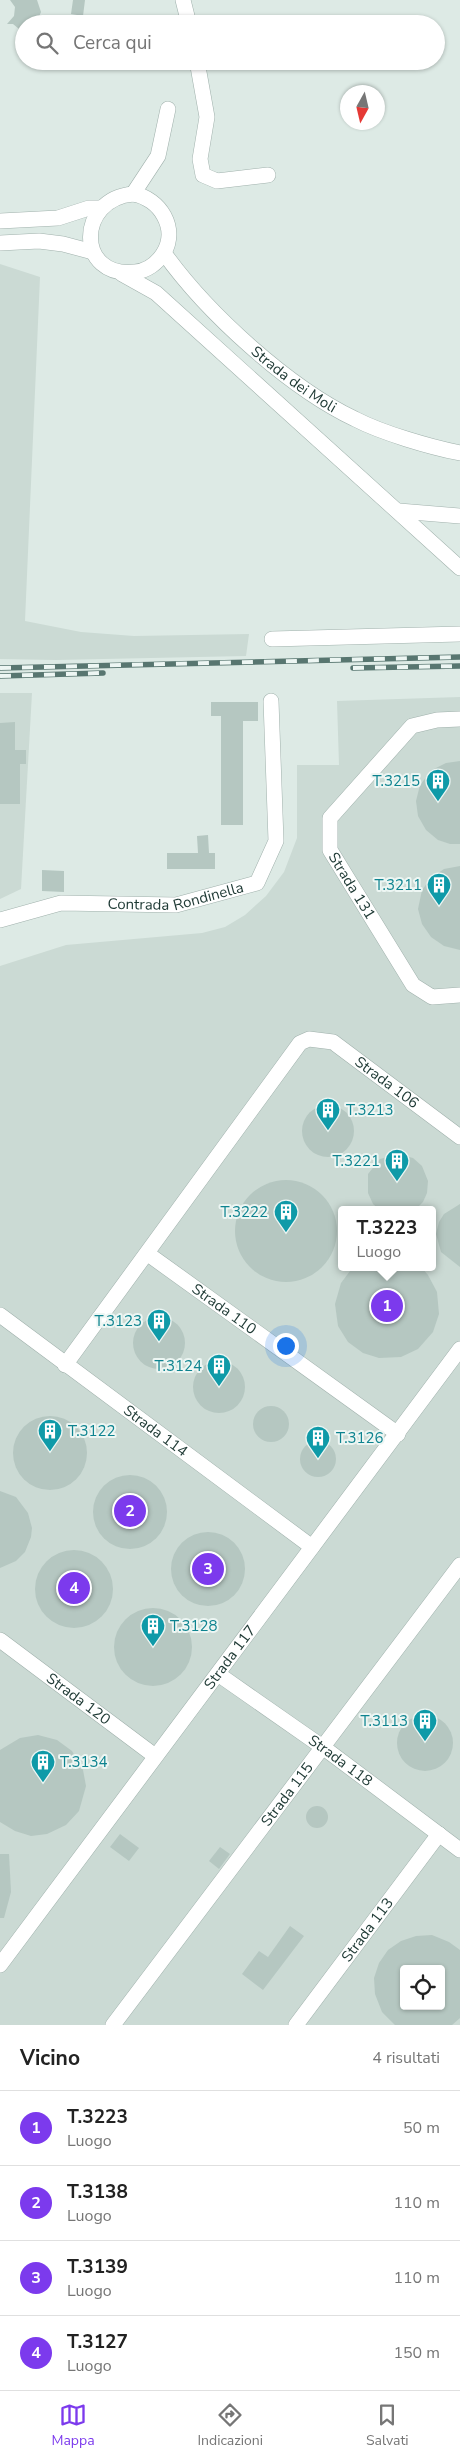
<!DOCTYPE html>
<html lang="it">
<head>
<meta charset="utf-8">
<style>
  :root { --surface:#fff; --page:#f6f6f6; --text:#222; --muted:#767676; --line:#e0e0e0; --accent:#7c3aed }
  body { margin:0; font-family:"Nunito Sans",sans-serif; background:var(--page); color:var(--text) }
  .controls { position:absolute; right:15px; bottom:15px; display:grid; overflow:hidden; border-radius:5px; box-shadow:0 1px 4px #0004 }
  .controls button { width:45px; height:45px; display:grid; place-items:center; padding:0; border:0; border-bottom:1px solid var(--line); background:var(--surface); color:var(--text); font:25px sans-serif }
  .compass { position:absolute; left:340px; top:85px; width:45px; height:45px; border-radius:50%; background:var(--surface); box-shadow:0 1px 4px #0004; rotate:188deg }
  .you { position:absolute; left:285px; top:1345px; width:18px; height:18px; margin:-12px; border:4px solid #fff; border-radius:50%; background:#1a73e8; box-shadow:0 0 0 8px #1a73e833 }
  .badge { display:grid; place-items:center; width:32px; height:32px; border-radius:50%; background:var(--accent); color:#fff; font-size:16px; font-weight:700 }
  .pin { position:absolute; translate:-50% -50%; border:2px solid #fff; box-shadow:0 1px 5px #0006 }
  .popup { position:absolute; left:338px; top:1206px; width:98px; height:65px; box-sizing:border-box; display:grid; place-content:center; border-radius:5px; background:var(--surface); filter:drop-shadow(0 1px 4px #0005); font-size:16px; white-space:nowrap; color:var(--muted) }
  .popup b { font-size:19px; color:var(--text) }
  .popup::after { content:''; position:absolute; left:50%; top:100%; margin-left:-10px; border:10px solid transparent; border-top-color:var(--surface) }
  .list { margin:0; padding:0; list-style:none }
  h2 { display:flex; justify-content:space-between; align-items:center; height:65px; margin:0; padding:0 20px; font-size:21px }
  h2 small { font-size:16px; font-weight:400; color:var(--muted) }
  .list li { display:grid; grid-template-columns:32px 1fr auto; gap:15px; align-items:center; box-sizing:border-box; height:75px; padding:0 20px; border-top:1px solid var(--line) }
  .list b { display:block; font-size:19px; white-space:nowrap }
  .list p { margin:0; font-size:16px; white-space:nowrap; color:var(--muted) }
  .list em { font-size:16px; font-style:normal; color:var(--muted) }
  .icon { flex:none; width:28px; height:28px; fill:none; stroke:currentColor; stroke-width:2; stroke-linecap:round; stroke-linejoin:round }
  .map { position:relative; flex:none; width:460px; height:2025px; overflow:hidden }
  .search { position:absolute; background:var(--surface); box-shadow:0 1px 4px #0004; left:15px; right:15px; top:15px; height:55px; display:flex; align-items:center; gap:12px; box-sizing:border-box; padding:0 18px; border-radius:28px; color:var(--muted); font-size:19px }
  .sheet { height:365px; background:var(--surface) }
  nav { display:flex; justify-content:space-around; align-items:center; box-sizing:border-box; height:70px; border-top:1px solid var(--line); background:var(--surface); font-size:14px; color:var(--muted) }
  nav a { display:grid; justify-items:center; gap:2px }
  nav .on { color:var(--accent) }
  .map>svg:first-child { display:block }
  .built { fill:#cbdad4; fill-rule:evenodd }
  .building { fill:#b5c7c1; fill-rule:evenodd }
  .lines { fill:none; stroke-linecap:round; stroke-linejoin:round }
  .minor-casing { stroke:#a0b1ac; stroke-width:16 }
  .minor { stroke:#fff; stroke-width:15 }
  .rail-casing { stroke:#587670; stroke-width:5.5 }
  .rail { stroke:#edf6f3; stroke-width:4; stroke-dasharray:11; stroke-linecap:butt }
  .labels { text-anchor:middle; stroke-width:4; stroke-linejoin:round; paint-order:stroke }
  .street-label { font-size:15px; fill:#1e3934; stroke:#edf6f3 }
  .culture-label { font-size:15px; fill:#0d838f; stroke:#edf6f3; text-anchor:end }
</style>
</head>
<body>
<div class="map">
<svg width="460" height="2025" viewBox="0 0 460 2025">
  <rect width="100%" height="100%" fill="#ddeae5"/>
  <g class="built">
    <polygon points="0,264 40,277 25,621 81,632 134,636 249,634 246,656 56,660 0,659"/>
    <polygon points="0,693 32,693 21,889 0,899"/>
    <path d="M460,697v1328h-460v-1059l66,-21 136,-12 23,-6 20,-12 21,-19 18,-24 13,-34v-73h42l-2,-64zM342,1210h90v57h-90zM404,1969h37v37h-37z"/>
  </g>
  <g class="building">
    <polygon points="10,0 37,0 41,12 38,19 35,24 24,24 24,33 13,24 7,24 14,16 15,7"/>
    <polygon points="73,0 85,0 83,16 71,14"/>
    <polygon points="211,702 258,702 258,721 243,721 243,825 221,825 221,716 211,716"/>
    <polygon points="15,722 15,750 26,750 26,764 20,764 20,804 0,804 0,723"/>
    <polygon points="460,761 460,844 450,844 438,840 426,830 418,816 416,801 420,785 432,770 446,763"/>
    <polygon points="208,835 209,853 215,853 215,869 167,869 167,853 198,853 197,836"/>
    <polygon points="460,866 460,950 444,946 431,937 422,924 418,909 422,890 431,878 444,869"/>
    <polygon points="42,870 64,871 64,892 42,891"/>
    <circle cx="328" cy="1131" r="26"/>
    <polygon points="398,1154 413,1158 422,1166 428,1181 427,1193 423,1202 415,1210 380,1210 373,1204 368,1193 368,1174 380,1159"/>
    <circle cx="286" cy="1231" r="51"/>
    <polygon points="460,1204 460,1267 441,1252 436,1234 439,1222 444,1214"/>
    <polygon points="353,1267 421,1267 428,1275 437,1292 439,1314 433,1332 418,1349 401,1357 379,1358 363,1353 348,1342 338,1326 335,1304 341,1283"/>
    <circle cx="159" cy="1343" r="26"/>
    <circle cx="219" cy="1387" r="26"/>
    <circle cx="271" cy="1424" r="18"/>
    <circle cx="50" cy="1453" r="37"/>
    <circle cx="318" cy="1459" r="18"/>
    <circle cx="130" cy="1512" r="37"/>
    <polygon points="0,1491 16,1497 28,1513 32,1528 31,1537 25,1552 16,1561 0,1568"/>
    <circle cx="208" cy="1569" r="37"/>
    <circle cx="74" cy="1589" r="39"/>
    <circle cx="153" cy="1647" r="39"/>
    <circle cx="425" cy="1743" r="28"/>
    <polygon points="38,1735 57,1740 72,1751 83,1770 86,1786 79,1811 66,1825 47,1834 31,1836 15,1831 0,1822 0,1750 20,1738"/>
    <circle cx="317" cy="1817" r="11"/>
    <polygon points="120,1834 139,1848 129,1861 110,1847"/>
    <polygon points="220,1847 230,1854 219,1869 209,1861"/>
    <polygon points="0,1854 9,1854 11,1892 4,1918 0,1918"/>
    <polygon points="290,1926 304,1936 263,1990 242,1974 259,1951 268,1957"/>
    <path d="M432,1935l17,7 11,8v68l-8,7h-57l-13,-13 -7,-18 -1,-16 5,-15 9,-13 13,-9 15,-5zM404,1969h37v37h-37z"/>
  </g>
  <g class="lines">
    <defs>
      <g id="minor">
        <polyline points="183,0 189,24"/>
        <polyline points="197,61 207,117 200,159 203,175 217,181 268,175"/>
        <path d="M133,194c27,4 46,35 30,60 -6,9 -16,17 -28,18 -59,7 -59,-73 -2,-78z"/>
        <polyline points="133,194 158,156 168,109"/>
        <polyline points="0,221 58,218 89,208 101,208"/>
        <polyline points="0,243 39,241 63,244 93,252"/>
        <path id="s1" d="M164,253c43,60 124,134 191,166 27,14 75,28 105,34"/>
        <polyline points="122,274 156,293 460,568"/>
        <polyline points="399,511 460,516"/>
        <polyline points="272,639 460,634"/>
        <path id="s2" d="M460,719l-23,1 -25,6 -82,92v32l83,135 19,12 28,-2"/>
        <path id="s3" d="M0,920l61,-17 115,2 81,-22 19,-42 -5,-140"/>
        <path id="s4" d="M148,1254l250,180"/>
        <path id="s5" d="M0,1315l312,232"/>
        <path id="s6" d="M65,1365l235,-322 9,-4 24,3 127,95"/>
        <path id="s7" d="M0,1640l155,116"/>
        <path id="s8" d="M218,1674l106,74 136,102"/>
        <path id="s9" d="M0,1965l460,-616"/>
        <path id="s10" d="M113,2025l347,-460"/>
        <path id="s11" d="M296,2025l143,-191"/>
      </g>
    </defs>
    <use href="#minor" class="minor-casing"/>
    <use href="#minor" class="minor"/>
    <defs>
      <g id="rail">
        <polyline points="0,668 460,657"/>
        <polyline points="353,668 460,666"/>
        <polyline points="0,676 103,673"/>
      </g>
    </defs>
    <use href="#rail" class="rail-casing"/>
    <use href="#rail" class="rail"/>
  </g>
  <defs>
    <symbol id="building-pin" viewBox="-11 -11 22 30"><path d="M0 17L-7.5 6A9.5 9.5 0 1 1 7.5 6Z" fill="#0f9aa8" stroke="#edf6f3"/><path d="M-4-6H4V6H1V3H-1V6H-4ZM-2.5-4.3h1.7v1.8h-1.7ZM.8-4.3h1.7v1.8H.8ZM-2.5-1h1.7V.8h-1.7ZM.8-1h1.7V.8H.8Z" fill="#fff"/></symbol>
  </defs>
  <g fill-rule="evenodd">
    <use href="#building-pin" x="424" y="767" width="28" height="38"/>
    <use href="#building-pin" x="425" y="871" width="28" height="38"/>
    <use href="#building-pin" x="314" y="1096" width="28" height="38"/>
    <use href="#building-pin" x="383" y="1147" width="28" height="38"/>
    <use href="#building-pin" x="272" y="1198" width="28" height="38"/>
    <use href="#building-pin" x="145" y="1307" width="28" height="38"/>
    <use href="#building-pin" x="205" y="1352" width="28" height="38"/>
    <use href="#building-pin" x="36" y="1417" width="28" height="38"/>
    <use href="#building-pin" x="304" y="1424" width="28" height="38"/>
    <use href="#building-pin" x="139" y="1612" width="28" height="38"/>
    <use href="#building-pin" x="411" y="1707" width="28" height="38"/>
    <use href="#building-pin" x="29" y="1748" width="28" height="38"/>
  </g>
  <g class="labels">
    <g class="street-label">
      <text dy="5" stroke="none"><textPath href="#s1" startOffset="182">Strada dei Moli</textPath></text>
      <text dy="5" stroke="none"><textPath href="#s2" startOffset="246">Strada 131</textPath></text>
      <text dy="5" stroke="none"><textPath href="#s3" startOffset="179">Contrada Rondinella</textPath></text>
      <text dy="5" stroke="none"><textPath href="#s6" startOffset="500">Strada 106</textPath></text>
      <text dy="5" stroke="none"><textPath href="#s4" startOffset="94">Strada 110</textPath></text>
      <text dy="5" stroke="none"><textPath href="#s5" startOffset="194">Strada 114</textPath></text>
      <text dy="5" stroke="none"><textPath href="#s9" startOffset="384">Strada 117</textPath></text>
      <text dy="5" stroke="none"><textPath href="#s7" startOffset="98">Strada 120</textPath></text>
      <text dy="5" stroke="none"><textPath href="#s8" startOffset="150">Strada 118</textPath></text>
      <text dy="5" stroke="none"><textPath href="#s10" startOffset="289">Strada 115</textPath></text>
      <text dy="5" stroke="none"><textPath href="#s11" startOffset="119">Strada 113</textPath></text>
    </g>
    <g class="culture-label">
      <text x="420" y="786">T.3215</text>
      <text x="422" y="890">T.3211</text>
      <text x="346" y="1115" text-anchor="start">T.3213</text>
      <text x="380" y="1166">T.3221</text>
      <text x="268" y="1217">T.3222</text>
      <text x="142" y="1326">T.3123</text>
      <text x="202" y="1371">T.3124</text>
      <text x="68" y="1436" text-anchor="start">T.3122</text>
      <text x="336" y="1443" text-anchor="start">T.3126</text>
      <text x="170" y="1631" text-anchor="start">T.3128</text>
      <text x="408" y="1726">T.3113</text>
      <text x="60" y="1767" text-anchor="start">T.3134</text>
    </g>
  </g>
</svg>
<div class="controls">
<button><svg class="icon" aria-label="locate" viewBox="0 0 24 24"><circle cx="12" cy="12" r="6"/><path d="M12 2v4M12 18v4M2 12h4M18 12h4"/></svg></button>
</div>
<svg class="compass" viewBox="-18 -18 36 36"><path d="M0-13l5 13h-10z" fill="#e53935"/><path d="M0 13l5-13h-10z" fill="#767676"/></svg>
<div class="you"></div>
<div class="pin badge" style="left:387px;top:1306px">1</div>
<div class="popup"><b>T.3223</b>Luogo</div>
<div class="pin badge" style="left:130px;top:1511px">2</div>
<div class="pin badge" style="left:208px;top:1569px">3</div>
<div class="pin badge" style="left:74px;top:1588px">4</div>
<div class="search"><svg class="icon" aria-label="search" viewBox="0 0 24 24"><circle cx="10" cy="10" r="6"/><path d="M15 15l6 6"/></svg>Cerca qui</div>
</div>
<section class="sheet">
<h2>Vicino<small>4 risultati</small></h2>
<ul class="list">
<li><span class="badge">1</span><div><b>T.3223</b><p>Luogo</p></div><em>50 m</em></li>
<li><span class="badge">2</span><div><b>T.3138</b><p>Luogo</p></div><em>110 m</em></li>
<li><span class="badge">3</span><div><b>T.3139</b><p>Luogo</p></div><em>110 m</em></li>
<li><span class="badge">4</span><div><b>T.3127</b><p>Luogo</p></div><em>150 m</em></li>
</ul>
</section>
<nav>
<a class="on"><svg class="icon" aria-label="map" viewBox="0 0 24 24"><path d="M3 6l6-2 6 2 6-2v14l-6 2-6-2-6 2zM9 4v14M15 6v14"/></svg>Mappa</a>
<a><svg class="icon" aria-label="directions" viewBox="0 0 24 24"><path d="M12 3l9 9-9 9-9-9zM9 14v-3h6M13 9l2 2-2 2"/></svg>Indicazioni</a>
<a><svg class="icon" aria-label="saved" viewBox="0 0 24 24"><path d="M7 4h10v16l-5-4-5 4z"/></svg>Salvati</a>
</nav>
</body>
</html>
